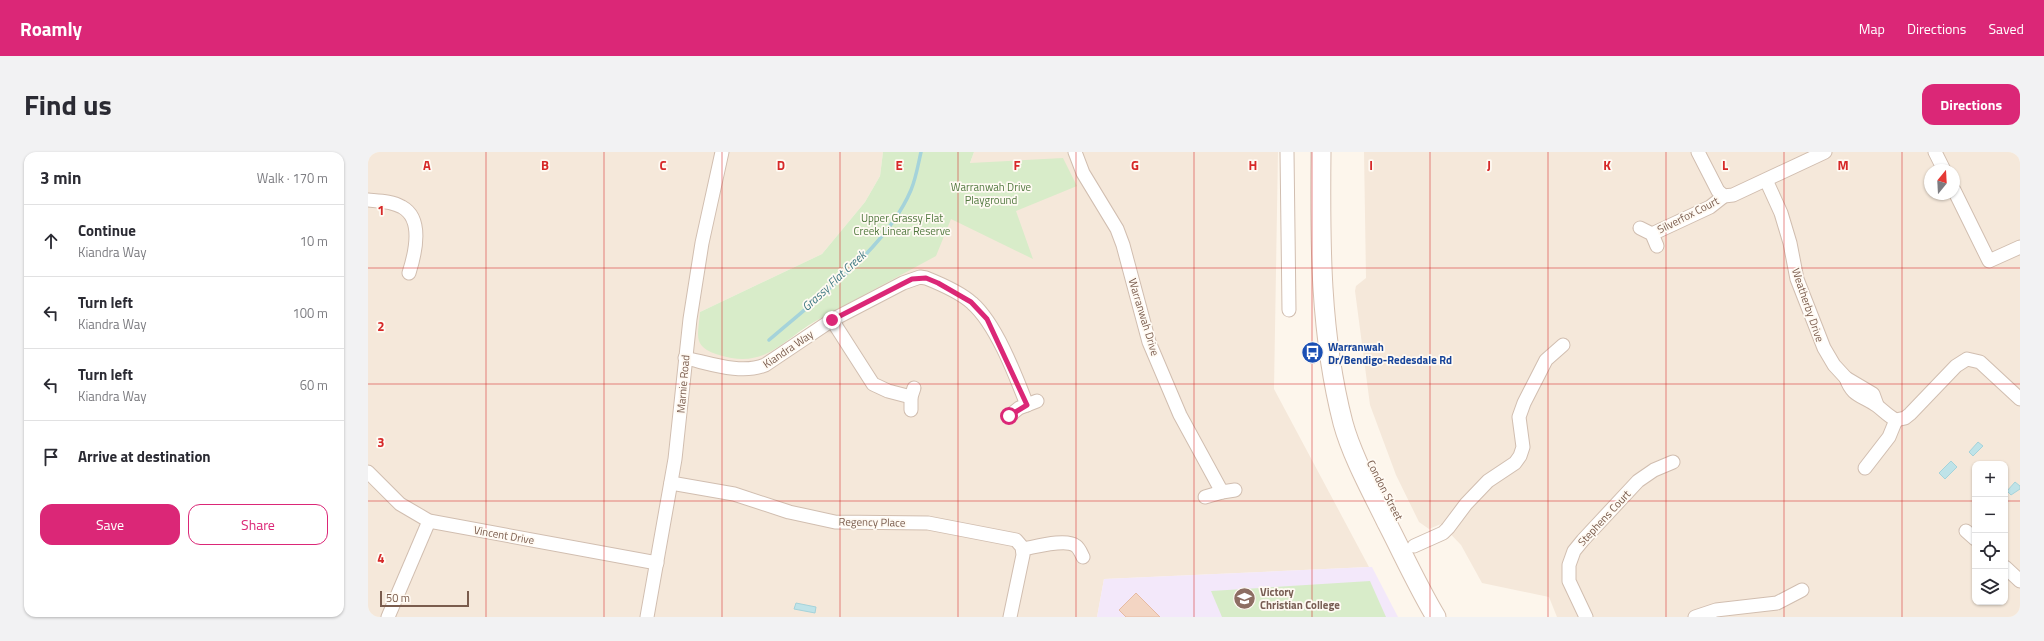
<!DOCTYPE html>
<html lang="en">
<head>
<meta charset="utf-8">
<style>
  :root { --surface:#fff; --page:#f2f2f3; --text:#2b2b33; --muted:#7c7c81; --line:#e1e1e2; --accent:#db2777 }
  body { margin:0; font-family:"Titillium Web",sans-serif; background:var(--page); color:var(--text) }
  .controls { position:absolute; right:12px; bottom:12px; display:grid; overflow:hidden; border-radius:8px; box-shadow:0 1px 3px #0004 }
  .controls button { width:36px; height:36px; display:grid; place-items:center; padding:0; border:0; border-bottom:1px solid var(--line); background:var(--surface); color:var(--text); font:20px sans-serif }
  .compass { position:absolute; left:1556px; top:12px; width:36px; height:36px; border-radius:50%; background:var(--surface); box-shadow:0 1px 3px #0004; rotate:18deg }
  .scale { position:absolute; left:12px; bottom:10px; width:89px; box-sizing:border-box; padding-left:4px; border:2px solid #7a5c4d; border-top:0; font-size:11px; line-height:14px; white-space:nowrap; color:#7a5c4d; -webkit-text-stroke:3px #fffaf3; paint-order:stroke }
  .stop { position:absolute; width:12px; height:12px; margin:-9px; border:3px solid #db2777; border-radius:50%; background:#fff }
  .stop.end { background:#db2777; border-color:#fff; box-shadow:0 1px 4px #0008 }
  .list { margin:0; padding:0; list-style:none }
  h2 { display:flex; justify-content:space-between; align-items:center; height:52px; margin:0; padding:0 16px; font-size:17px }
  h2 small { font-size:13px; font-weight:400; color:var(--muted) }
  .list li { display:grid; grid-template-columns:26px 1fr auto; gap:12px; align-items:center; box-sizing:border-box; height:72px; padding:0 16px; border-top:1px solid var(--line) }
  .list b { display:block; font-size:15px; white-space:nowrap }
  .list p { margin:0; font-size:13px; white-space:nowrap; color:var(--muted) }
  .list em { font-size:13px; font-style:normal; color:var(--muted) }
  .actions { display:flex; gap:8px; padding:12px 16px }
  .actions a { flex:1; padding:9px 0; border:1px solid var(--accent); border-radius:12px; text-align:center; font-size:14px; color:var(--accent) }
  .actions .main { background:var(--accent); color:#fff }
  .icon { flex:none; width:22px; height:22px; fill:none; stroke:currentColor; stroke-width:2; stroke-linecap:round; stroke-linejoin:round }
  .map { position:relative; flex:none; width:1652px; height:465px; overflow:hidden; border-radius:12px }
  header { display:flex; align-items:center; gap:24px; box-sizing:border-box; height:56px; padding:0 20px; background:var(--accent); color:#fff }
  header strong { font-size:19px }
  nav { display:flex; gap:22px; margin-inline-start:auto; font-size:14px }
  .intro { display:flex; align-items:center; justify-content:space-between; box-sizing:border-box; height:96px; padding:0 24px }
  h1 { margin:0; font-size:28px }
  .button { padding:10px 18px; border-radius:12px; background:var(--accent); color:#fff; font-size:14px; font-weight:700 }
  main { display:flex; gap:24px; padding:0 24px }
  aside { flex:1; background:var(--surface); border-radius:12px; box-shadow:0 1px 3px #0004 }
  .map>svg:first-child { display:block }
  .residential { fill:#f5e8da; fill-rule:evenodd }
  .education { fill:#f3e8fa }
  .green { fill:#d8ecc9 }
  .water { fill:#bfe3e8; stroke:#a5d3da }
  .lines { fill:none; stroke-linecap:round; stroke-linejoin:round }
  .stream { stroke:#a5d3da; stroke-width:3.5 }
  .building { fill:#f3d5c3; stroke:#e6bba3 }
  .street-casing { stroke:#d1beb0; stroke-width:15 }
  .secondary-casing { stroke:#d6c0b0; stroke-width:21 }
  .street { stroke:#fff; stroke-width:13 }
  .secondary { stroke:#fff; stroke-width:19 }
  .route { stroke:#db2777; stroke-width:5 }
  .grid { fill:none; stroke:#d62828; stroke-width:1; stroke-opacity:0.55 }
  .labels { text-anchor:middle; stroke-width:3.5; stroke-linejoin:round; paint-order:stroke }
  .park-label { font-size:11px; fill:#537a41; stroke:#fffaf3 }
  .street-label { font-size:11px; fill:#7a5c4d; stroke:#fffaf3 }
  .transit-label { font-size:11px; font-weight:bold; fill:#164399; stroke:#fffaf3; text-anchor:start }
  .education-label { font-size:11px; font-weight:bold; fill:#785e54; stroke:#fffaf3; text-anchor:start }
  .water-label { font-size:12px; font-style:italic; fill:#437c86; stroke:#fffaf3 }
  .grid-label { font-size:13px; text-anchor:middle; font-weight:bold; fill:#d62828; stroke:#fffaf3; stroke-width:3.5; stroke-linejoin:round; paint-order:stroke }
</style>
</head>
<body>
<header>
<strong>Roamly</strong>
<nav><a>Map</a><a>Directions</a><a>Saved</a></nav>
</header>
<div class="intro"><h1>Find us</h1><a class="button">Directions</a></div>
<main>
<aside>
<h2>3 min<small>Walk · 170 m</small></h2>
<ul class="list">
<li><svg class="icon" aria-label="ahead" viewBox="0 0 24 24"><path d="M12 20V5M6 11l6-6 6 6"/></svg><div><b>Continue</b><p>Kiandra Way</p></div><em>10 m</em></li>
<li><svg class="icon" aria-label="left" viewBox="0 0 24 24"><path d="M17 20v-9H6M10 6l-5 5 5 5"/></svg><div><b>Turn left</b><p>Kiandra Way</p></div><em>100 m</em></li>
<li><svg class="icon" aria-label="left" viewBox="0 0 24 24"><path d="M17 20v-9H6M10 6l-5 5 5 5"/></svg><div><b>Turn left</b><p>Kiandra Way</p></div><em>60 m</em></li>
<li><svg class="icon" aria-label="arrive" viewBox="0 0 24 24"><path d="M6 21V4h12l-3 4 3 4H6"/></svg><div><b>Arrive at destination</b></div></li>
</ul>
<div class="actions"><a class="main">Save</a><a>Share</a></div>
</aside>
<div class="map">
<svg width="1652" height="465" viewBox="0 0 1652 465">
  <rect width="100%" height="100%" fill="#fdf6ec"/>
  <g class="residential">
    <polygon points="0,0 515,0 512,24 497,50 454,102 332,160 407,198 448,169 602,11 606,0 910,0 906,237 1001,415 736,427 729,465 0,465"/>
    <path d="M996,0h656v465h-463l-8,-20 -67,-14 -21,-38 -20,-21 -12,5 -10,-7 -23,-47 -26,-70 -15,-114 1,-5 10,-8zM1562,18h24v24h-24zM1607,312h30v138h-30z"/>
  </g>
  <polygon class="education" points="1001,415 1004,415 1030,465 729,465 736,427"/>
  <g class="green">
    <path d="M515,0h91l-4,11 93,-5 14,28 -61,25 17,48 -82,-40 -15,37c-38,21 -77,41 -115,62 -38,20 -53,52 -102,37 -27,-8 -21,-19 -19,-43l122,-58 43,-52 15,-26z"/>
    <polygon points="1002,429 1018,465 854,465 843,439"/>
  </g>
  <g class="water">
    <polygon points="1610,290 1615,294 1605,304 1601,300"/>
    <polygon points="1583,309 1589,315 1577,327 1571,321"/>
    <polygon points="1647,330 1652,334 1652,337 1643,343 1639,339"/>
    <polygon points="428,451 448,455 447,461 426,457"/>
  </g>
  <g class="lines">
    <path class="stream" d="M401,188c47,-41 117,-91 142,-150 5,-12 7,-25 10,-38"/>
  </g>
  <polygon class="building" points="768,441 792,465 758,465 751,458"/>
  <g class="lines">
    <defs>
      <g id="street">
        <polyline points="707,0 715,21 749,77 755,93 781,190 812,263 854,340 867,338"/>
        <polyline points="919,0 921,158"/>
        <polyline points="1330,0 1350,39 1356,44 1365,43 1457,0"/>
        <polyline points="1567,0 1576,18"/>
        <polyline points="1398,28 1413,61 1422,91 1429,127 1456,196 1466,213 1478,226 1505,242 1509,253"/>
        <polyline points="1586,38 1621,109 1652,95"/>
        <path d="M0,48c11,1 24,1 34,7 22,12 13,47 7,66"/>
        <polyline points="1272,76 1284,82 1289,94"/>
        <polyline points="1284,82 1342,55 1356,44"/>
        <polyline points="464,168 505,232 520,239 543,245"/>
        <path d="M317,206c24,5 56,17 80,7l67,-45 71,-37 17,-6 6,1c15,6 34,14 46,25 24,21 43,71 55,102"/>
        <path d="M1478,226c6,18 15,17 30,27 7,5 12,11 20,15l9,-2 5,-4 46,-48 11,-7 13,3 40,37"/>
        <polyline points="543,258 543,245 546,236"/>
        <polyline points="641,264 651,256 669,249"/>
        <polyline points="1497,316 1521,285 1528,268"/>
        <polyline points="0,320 32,352 61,369 289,411"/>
        <polyline points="303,331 366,342 421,360 467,370 560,371 648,388 654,395 655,403 642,465"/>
        <polyline points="837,345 854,340"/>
        <polyline points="1598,379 1607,387"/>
        <polyline points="1046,394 1075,381 1080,376 1098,352 1120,329 1147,311 1152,304 1155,295 1151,265 1156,251 1178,208 1195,193"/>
        <path d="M655,397c12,-2 43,-11 53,-3 3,2 5,7 7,11"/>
        <polyline points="1637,415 1652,429"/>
        <polyline points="20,465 61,369"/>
        <polyline points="279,465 307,307 322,167 334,91 354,0"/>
        <polyline points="1218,465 1201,429 1201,413 1206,399 1215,388 1270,329 1286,318 1305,310"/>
        <polyline points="1327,465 1348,458 1409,451 1434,438"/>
      </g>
      <path id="secondary" d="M953,0c-1,91 -1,182 22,271 9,33 29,69 44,100 16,31 31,64 49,94"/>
    </defs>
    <use href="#street" class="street-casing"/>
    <use href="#secondary" class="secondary-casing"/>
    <use href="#street" class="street"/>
    <use href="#secondary" class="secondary"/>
  </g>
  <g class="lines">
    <polyline class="route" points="464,168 544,127 558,126 570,131 603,150 619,167 659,253 641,264"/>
  </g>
  <path class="grid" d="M118,0v465M236,0v465M354,0v465M472,0v465M590,0v465M708,0v465M826,0v465M944,0v465M1062,0v465M1180,0v465M1298,0v465M1416,0v465M1534,0v465M0,116h1652M0,232h1652M0,349h1607M1637,349h15"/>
  <defs>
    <symbol id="bus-disc" viewBox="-11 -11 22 22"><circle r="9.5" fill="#1a4fb4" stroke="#fffaf3"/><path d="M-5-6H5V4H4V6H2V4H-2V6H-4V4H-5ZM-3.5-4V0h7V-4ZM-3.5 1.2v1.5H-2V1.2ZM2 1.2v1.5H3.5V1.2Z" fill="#fff"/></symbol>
    <symbol id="school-disc" viewBox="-11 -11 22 22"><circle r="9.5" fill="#8d6e63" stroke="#fffaf3"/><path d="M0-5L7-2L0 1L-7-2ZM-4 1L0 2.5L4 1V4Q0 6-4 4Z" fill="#fff"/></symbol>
  </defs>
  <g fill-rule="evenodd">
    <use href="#bus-disc" x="932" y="188" width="25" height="25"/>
    <use href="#school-disc" x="864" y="434" width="25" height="25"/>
  </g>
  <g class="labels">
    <g class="park-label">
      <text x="623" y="39">Warranwah Drive<tspan x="623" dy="13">Playground</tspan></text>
      <text x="534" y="70">Upper Grassy Flat<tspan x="534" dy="13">Creek Linear Reserve</tspan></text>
    </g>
    <g class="street-label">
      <text transform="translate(1320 63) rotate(-27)" y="4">Silverfox Court</text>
      <text transform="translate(1440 153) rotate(71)" y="4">Weatherby Drive</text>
      <text transform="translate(776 165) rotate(73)" y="4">Warranwah Drive</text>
      <text transform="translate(420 197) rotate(-34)" y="4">Kiandra Way</text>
      <text transform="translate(315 232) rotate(-85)" y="4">Marnie Road</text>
      <text transform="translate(1017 338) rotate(63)" y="4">Condon Street</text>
      <text transform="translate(1236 366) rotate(-47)" y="4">Stephens Court</text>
      <text transform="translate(504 370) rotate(1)" y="4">Regency Place</text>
      <text transform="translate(136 383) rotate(10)" y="4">Vincent Drive</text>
    </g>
    <g class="transit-label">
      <text x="960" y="199">Warranwah<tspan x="960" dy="13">Dr/Bendigo-Redesdale Rd</tspan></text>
    </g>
    <g class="education-label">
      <text x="892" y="444">Victory<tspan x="892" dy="13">Christian College</tspan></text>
    </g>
    <g class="water-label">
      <text transform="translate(466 129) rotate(-43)" y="4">Grassy Flat Creek</text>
    </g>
  </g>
  <g class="grid-label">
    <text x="59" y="18">A</text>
    <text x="177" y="18">B</text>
    <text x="295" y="18">C</text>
    <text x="413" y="18">D</text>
    <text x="531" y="18">E</text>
    <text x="649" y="18">F</text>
    <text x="767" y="18">G</text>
    <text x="885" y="18">H</text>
    <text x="1003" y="18">I</text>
    <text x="1121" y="18">J</text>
    <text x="1239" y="18">K</text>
    <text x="1357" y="18">L</text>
    <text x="1475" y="18">M</text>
    <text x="13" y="63">1</text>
    <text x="13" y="179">2</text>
    <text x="13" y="295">3</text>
    <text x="13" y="411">4</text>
  </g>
</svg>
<div class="controls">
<button>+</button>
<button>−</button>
<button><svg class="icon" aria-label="locate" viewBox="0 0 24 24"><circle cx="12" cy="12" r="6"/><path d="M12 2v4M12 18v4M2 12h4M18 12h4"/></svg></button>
<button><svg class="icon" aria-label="layers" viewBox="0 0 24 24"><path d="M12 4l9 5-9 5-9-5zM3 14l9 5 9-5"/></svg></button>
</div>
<svg class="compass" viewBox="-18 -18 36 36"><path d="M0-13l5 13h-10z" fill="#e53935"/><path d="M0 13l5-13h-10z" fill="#7c7c81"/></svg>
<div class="scale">50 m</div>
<div class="stop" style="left:641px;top:264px"></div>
<div class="stop end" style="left:464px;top:168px"></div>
</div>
</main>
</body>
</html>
